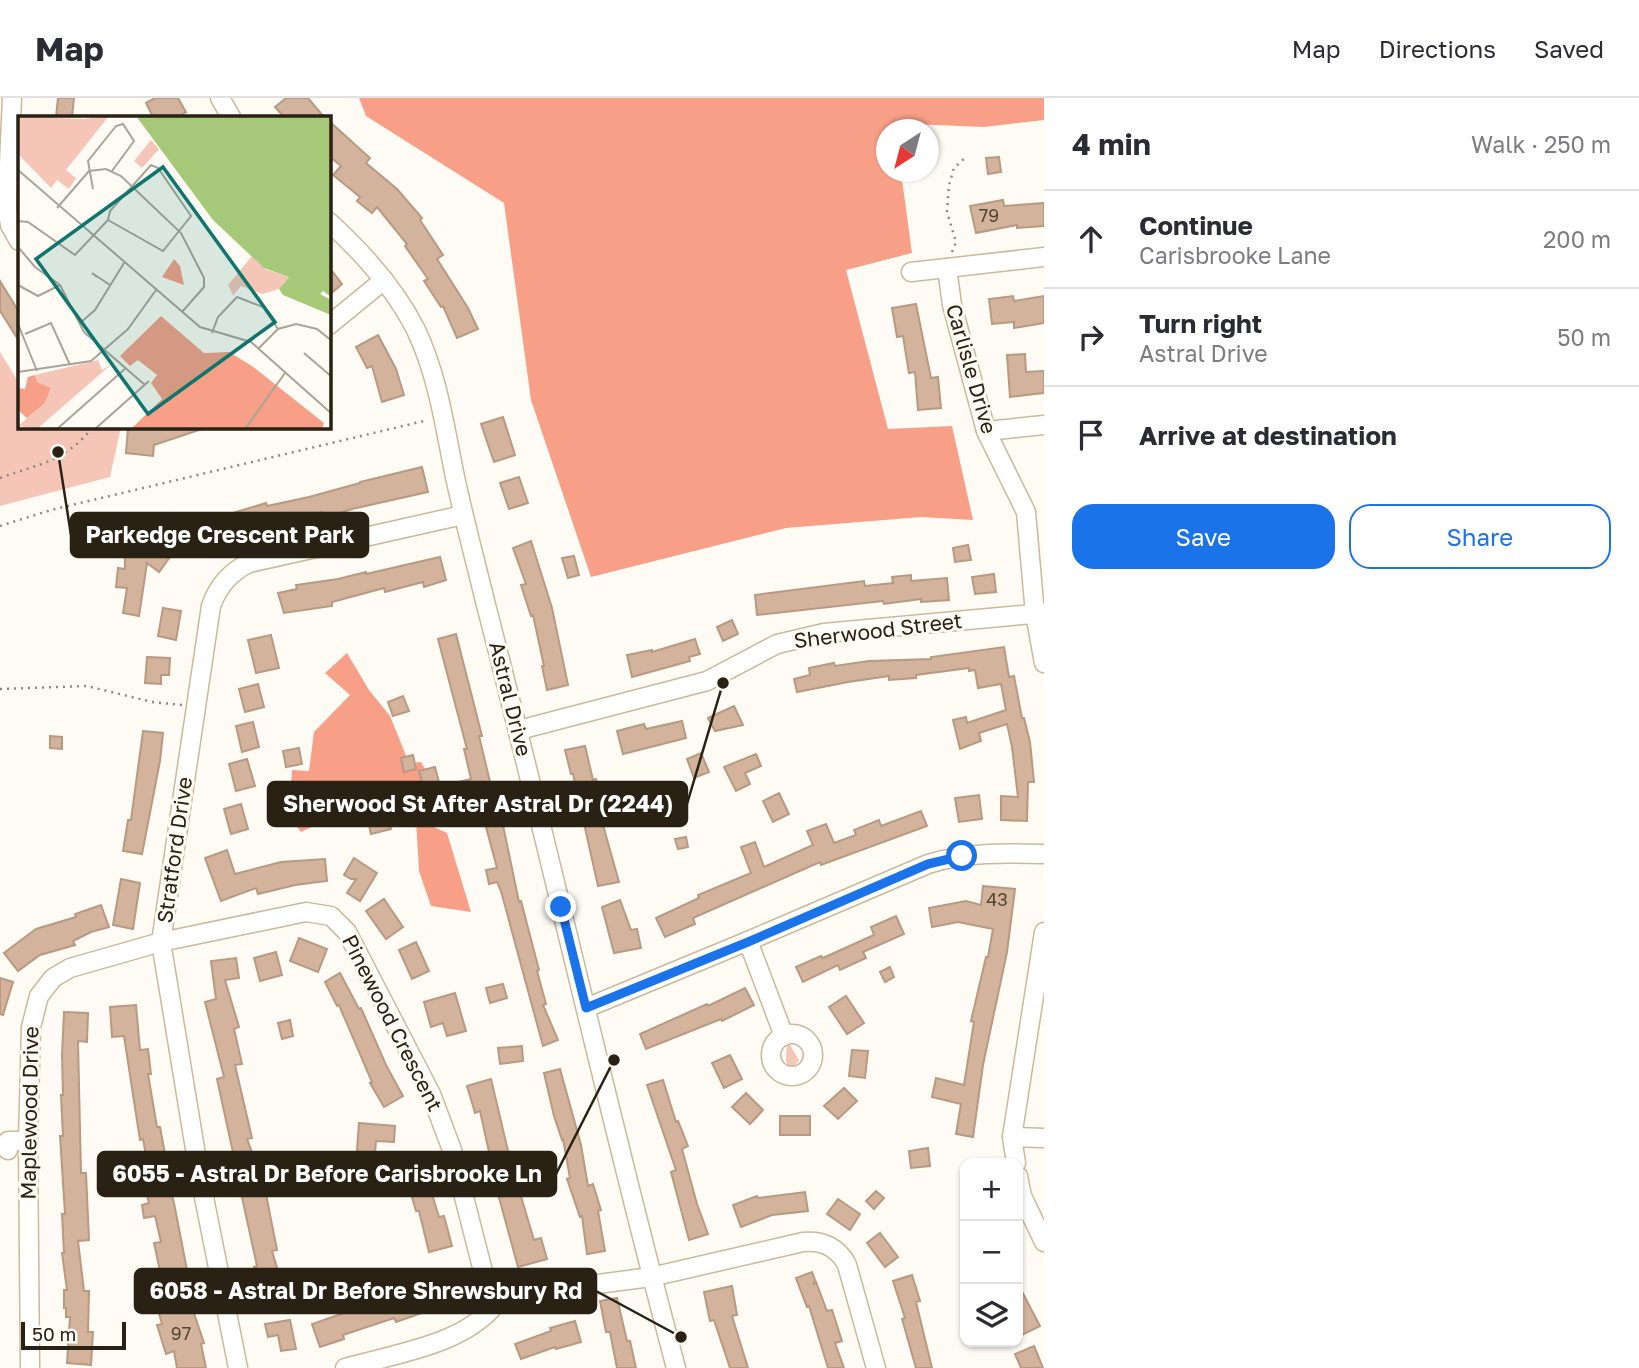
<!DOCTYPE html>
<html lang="en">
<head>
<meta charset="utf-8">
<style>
  :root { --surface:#fff; --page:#f7f7f7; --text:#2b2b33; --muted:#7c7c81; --line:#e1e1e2; --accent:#1a73e8 }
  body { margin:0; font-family:"Golos Text",sans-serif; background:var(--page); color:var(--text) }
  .controls { position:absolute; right:21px; bottom:21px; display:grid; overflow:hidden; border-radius:14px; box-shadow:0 2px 5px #0004 }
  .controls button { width:63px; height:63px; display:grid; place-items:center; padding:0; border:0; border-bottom:2px solid var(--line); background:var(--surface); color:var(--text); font:35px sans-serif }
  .compass { position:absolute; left:876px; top:21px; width:63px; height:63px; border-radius:50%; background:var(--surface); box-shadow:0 2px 5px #0004; rotate:216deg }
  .scale { position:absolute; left:21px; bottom:18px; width:105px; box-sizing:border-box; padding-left:7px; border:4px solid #282114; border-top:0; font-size:19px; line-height:24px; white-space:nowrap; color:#282114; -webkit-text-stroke:5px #fefbf4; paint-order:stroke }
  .stop { position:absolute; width:21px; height:21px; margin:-16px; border:5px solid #1a73e8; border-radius:50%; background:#fff }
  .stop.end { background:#1a73e8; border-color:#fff; box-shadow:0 2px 7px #0008 }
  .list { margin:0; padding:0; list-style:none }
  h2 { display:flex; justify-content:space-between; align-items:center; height:91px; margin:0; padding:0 28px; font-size:30px }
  h2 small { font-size:23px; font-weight:400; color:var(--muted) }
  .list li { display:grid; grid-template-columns:46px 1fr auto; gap:21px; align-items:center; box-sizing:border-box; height:98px; padding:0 28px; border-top:2px solid var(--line) }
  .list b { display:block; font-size:26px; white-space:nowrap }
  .list p { margin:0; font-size:23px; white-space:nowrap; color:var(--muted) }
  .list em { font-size:23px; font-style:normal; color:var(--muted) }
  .actions { display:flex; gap:14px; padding:21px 28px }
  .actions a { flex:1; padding:16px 0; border:2px solid var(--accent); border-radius:21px; text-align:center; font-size:24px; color:var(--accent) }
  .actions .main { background:var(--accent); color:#fff }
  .icon { flex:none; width:38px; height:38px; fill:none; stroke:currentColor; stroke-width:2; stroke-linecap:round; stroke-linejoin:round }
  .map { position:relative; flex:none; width:1044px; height:1270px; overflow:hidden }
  header { display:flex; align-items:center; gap:42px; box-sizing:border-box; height:98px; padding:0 35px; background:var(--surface); border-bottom:2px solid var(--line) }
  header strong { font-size:33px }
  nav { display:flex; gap:38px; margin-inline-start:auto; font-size:24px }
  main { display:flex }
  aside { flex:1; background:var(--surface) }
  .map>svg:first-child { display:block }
  .green { fill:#f5c6b8 }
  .forest { fill:#f79f87 }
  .building { fill:#d3b39b; stroke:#b89982; stroke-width:2 }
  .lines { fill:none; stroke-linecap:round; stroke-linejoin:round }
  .minor-casing { stroke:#ccb999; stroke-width:21 }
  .path { stroke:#8e897f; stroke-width:2.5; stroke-dasharray:2 5; stroke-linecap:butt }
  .minor { stroke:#fff; stroke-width:18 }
  .route { stroke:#1a73e8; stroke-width:9 }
  .labels { text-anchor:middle; stroke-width:6; stroke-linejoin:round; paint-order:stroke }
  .number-label { font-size:18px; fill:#534636 }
  .street-label { font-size:21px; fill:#282114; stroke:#fefbf4 }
  .inset-road { fill:none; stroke:#a8a49a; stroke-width:2 }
  .view { fill:#0f766e; fill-opacity:0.15; stroke:#0f766e; stroke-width:3.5 }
  .inset-edge { fill:none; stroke:#282114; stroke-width:3.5 }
  .leader { fill:none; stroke:#282114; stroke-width:2.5 }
  .callout-dot { fill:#282114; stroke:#fefbf4; stroke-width:2.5 }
  .callout { fill:#282114; stroke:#282114; stroke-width:2.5 }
  .callout-label { font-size:23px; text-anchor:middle; font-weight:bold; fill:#fff }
</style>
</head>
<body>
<header>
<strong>Map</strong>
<nav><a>Map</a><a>Directions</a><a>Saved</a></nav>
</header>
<main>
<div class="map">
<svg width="1044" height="1270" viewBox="0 0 1044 1270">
  <rect width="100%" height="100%" fill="#fefbf4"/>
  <g class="green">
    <polygon points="0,254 19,285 19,329 121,329 110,379 0,408"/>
    <polygon points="787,942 799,962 794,969 788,967 786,963"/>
  </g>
  <g class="forest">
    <polygon points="359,0 1044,0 1044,22 984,29 912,26 911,31 886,32 886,74 901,74 912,155 846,172 888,331 952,328 973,422 921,419 786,430 591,479 531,302 504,105 366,18"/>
    <polygon points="347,555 369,592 390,618 409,665 421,664 432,683 364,693 341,715 301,734 289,719 292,672 309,673 314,634 350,597 325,575"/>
    <polygon points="416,721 447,735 471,814 431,808 419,773"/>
  </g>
  <g class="building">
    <polygon points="58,0 74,0 72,19 56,19"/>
    <polygon points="155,0 178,0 186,14 177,19 153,19 146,5"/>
    <polygon points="286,0 308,0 324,19 284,19 275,9"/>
    <polygon points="329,23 370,60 366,65 397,91 422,120 420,122 443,157 437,161 468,210 478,231 457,240 443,208 441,209 424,183 428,181 405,148 407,146 377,109 372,115 357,103 360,99 333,77 341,68 329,58"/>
    <polygon points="999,59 1001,74 988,76 986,60"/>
    <polygon points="1003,102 1004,108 1044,105 1044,128 1017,130 1017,127 976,135 970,108"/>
    <polygon points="329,169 342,186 329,197"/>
    <polygon points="0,183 19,214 19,243 0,213"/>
    <polygon points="1013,198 1014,203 1044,198 1044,225 1014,230 1014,224 992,226 989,201"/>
    <polygon points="916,206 931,280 938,279 941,310 918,312 915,274 909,275 903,238 897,239 892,210"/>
    <polygon points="378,237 396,271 404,297 382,304 372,268 367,270 356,249"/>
    <polygon points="1025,256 1026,274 1044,273 1044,295 1010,299 1007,257"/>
    <polygon points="503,319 515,357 494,364 481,326"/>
    <polygon points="128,329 202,329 202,331 154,347 153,358 126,355"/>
    <polygon points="422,369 428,394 352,411 324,420 322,414 273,426 274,429 248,437 246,431 203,441 199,422 226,417 266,405 267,408 309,399 360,385 360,384"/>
    <polygon points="519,379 528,405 509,411 500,385"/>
    <polygon points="174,415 178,431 154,438 175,452 159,474 147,465 139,518 123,515 127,490 116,489 118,470 125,471 124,422 153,421"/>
    <polygon points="531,443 552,510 568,587 547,592 542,568 544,568 533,517 531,518 521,487 526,486 513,450"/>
    <polygon points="968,447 971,462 955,464 953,450"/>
    <polygon points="574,458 579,477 568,480 562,460"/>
    <polygon points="440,459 446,482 424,489 423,484 385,494 384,490 332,504 332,508 284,515 278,495 297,491 296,487 338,481 366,474 366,476"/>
    <polygon points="994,476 996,494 975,496 972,479"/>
    <polygon points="911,477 911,483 947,480 949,502 921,504 921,501 884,506 883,503 757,517 755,497 864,483 865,488 893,485 892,479"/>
    <polygon points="163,510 181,513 176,542 158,538"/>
    <polygon points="732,522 738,536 723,543 717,529"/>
    <polygon points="456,536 482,638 479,638 491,688 499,708 519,804 521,803 539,872 537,873 546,906 543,907 558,942 543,948 501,793 497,784 489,786 486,772 497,770 486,729 490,728 480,701 453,707 449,686 471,681 464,651 467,651 438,541"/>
    <polygon points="271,537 279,570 256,575 248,542"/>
    <polygon points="695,541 700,556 689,559 690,563 632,579 627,557 652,552 652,554"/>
    <polygon points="1004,549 1009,579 1014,578 1022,620 1024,620 1030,644 1034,684 1028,684 1027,723 1001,722 1001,698 1018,699 1012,649 1007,626 979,635 981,643 960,651 953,622 966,619 967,625 1006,612 1001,586 978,590 975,572 969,573 969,570 916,577 916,580 889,582 889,578 848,584 797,594 794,581 810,577 809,570 834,565 835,568 869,563 931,561 931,559"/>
    <polygon points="147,559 170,560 169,577 161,577 161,586 145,585"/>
    <polygon points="258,586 264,609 245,614 239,591"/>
    <polygon points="403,598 409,613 393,618 388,604"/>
    <polygon points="734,608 743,627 715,633 708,620"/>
    <polygon points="682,623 686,640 623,656 617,633 644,626 646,631"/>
    <polygon points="253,624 259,649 242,654 236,628"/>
    <polygon points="143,633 163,635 160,663 142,756 123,753 128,722 131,722"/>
    <polygon points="50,638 62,639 62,651 50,650"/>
    <polygon points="585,648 593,682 596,681 602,708 598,709 619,784 598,788 573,676 571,676 565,652"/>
    <polygon points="299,650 302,666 286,669 283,653"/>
    <polygon points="701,655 709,674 694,680 687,661"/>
    <polygon points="756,656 761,668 745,675 750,686 736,693 724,669"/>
    <polygon points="413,657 416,671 404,674 401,660"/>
    <polygon points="247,661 255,688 236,693 229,666"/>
    <polygon points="435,669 440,688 424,692 419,673"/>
    <polygon points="779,695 789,716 773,724 763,703"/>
    <polygon points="979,697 982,721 959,724 955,700"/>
    <polygon points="241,706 248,731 231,736 224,711"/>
    <polygon points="385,709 391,731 371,736 366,714"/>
    <polygon points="921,713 927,728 821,767 820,764 693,820 695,826 665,839 656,820 699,800 698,797 751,775 741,749 755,744 764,769 813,747 807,733 826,726 834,745 856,737 854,732 879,722 881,728"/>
    <polygon points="686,739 688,749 678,751 675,741"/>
    <polygon points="227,752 235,776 281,764 325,761 327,783 295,787 258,796 256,790 221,803 205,760"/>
    <polygon points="354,760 377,775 360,803 347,795 356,781 351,781 344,777"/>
    <polygon points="121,781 140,785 133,831 113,827"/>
    <polygon points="983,788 1015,791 1007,854 983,967 973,1039 956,1036 961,1006 932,999 936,980 964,987 974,924 971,923 986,859 988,859 993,831 958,824 932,829 929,810 966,803 981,807"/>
    <polygon points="384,801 403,829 386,841 366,813"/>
    <polygon points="620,802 631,832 637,831 641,850 614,855 602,809"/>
    <polygon points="101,807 109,829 91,834 73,843 75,847 40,857 18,873 4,855 36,831 76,819 75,816"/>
    <polygon points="896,818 904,836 863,854 866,860 840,872 838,867 803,884 796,869 821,858 823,860 874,837 871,829"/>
    <polygon points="299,840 327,851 318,874 290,863"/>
    <polygon points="416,844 429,873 412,881 399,852"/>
    <polygon points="276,854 282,877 260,883 254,860"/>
    <polygon points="236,860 239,880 225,882 239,929 234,931 242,966 235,967 252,1040 247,1041 264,1086 277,1152 272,1153 284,1193 263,1199 254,1169 257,1168 238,1081 231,1060 234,1059 217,981 224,979 205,904 216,901 211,863"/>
    <polygon points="890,869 894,879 885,884 880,874"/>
    <polygon points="340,875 359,911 361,910 386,967 403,998 384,1009 370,985 372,984 339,907 337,908 325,884"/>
    <polygon points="0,880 13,884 3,917 0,916"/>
    <polygon points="503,886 507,900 490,905 486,890"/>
    <polygon points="745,890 754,907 722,923 721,921 646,951 640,936 707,906 708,908"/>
    <polygon points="455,895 466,933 447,938 443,925 431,929 424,904"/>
    <polygon points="846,898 864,925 847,936 829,909"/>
    <polygon points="136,907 140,952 148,951 151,976 148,976 157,1029 160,1029 165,1056 160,1057 174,1105 187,1172 180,1173 204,1245 201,1246 206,1270 177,1270 174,1253 166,1256 157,1227 162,1226 152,1191 163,1187 154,1145 161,1144 155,1118 144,1120 142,1107 149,1105 144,1087 151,1085 143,1041 140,1042 124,938 112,939 110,909"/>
    <polygon points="64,914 88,915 87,944 78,943 81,1075 86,1075 89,1142 78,1143 84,1193 89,1193 88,1234 93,1234 91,1267 67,1265 70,1219 66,1219 66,1210 64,1210 64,1192 67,1192 62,1155 64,1155 62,1116 65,1116 60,1038 63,1038 61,997 63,997 62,957"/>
    <polygon points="290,922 293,938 282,941 278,925"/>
    <polygon points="522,948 523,963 500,966 498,950"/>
    <polygon points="852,952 868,953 865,980 849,978"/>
    <polygon points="730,957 742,981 724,990 712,965"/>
    <polygon points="560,971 581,1047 588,1088 593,1086 601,1112 598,1113 605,1153 587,1156 582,1118 580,1119 567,1081 570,1080 563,1041 562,1042 554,1018 544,975"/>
    <polygon points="491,981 518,1095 520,1095 534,1142 541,1140 547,1161 518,1169 489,1063 491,1063 480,1013 475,1015 467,988"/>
    <polygon points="663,982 676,1024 678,1023 688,1048 682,1051 697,1106 708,1136 689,1142 671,1074 676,1072 647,987"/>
    <polygon points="844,990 857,1003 838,1021 824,1008"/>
    <polygon points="746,995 763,1012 750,1026 732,1009"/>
    <rect x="780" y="1018" width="30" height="19"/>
    <polygon points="359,1025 395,1028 394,1044 376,1043 373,1080 355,1078"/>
    <polygon points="928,1050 930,1068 911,1070 909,1053"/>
    <polygon points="427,1080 439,1119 444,1118 452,1148 429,1154 419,1113 416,1113 408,1086"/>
    <polygon points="876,1093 884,1100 874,1111 866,1103"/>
    <polygon points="805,1094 808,1113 772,1117 741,1129 733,1107 757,1098 758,1100"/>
    <polygon points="838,1101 860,1116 850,1132 827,1116"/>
    <polygon points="880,1135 898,1159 885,1169 867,1145"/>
    <polygon points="812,1174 815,1182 813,1187 816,1184 827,1213 832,1212 842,1243 835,1245 844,1270 828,1270 809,1208 807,1209 796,1180"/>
    <polygon points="450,1175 456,1201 420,1209 422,1215 396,1224 394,1220 343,1237 344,1241 320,1249 312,1226 344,1215 343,1212 426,1186 425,1180"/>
    <polygon points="912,1177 920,1203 916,1204 932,1270 916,1270 902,1221 905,1220 893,1183"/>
    <polygon points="1018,1186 1040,1228 1018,1239"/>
    <polygon points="732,1188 737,1217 732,1218 748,1270 730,1270 714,1222 710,1223 704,1194"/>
    <polygon points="617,1200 627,1243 630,1243 636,1270 617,1270 610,1234 606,1234 600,1203"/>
    <polygon points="290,1222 296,1251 281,1253 278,1237 268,1239 265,1226"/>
    <polygon points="575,1223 581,1244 556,1251 555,1249 521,1261 515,1246 551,1233 550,1230"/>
    <polygon points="1034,1248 1043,1270 1021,1270 1015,1256"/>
  </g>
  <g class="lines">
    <defs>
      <g id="minor">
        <polyline points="12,0 7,109 10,127 19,143"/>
        <polyline points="220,0 231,19"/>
        <path d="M329,124c34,31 66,66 87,108 22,46 29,98 39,147 9,42 20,83 30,124 66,255 123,512 191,767"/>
        <polyline points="947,170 952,207 986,333 1026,414 1035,516 1044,565"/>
        <polyline points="911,174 1044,159"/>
        <polyline points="329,227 384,182"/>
        <polyline points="986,333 1044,327"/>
        <polyline points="519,632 707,583 777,546 824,535 1044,515"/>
        <polyline points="748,843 784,938"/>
        <path d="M586,910l162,-67 180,-77c38,-12 76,-11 116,-10"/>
        <circle cx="792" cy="957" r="21"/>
        <polyline points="1012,1039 1044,1040"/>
        <polyline points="8,1052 8,1043 28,1043"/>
        <polyline points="1016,1065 1012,1039 1044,834"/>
        <polyline points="1018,1078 1022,1098 1044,1144"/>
        <path d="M30,1270l-2,-227 3,-114 8,-31 14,-18 17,-10 91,-26 145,-30 25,4 16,16 84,162 21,56 34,133 6,8 14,5 145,-19 152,-35c19,-2 35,5 44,23l29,103"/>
        <path d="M238,1270l-40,-201 -37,-225 50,-336c7,-20 19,-34 38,-43l214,-48"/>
        <path d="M345,1270c52,-15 128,-24 157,-73"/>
      </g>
    </defs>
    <use href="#minor" class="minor-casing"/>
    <g class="path">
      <polyline points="952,154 956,144 947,114 949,87 954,70 966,59"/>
      <path d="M0,380c41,-15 63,-15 93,-51"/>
      <polyline points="0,428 51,412 428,322"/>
      <polyline points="0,591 87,588 152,604 182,607"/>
    </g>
    <use href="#minor" class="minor"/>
  </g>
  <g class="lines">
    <polyline class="route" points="561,809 586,910 748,844 928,766 962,758"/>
  </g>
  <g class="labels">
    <g class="number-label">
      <text x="989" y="124">79</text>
      <text x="997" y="808">43</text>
      <text x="181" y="1242">97</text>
    </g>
    <g class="street-label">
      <text transform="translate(971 271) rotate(74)" y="7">Carlisle Drive</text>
      <text transform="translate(878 533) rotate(-7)" y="7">Sherwood Street</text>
      <text transform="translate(510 601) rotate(76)" y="7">Astral Drive</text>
      <text transform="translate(175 752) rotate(-82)" y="7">Stratford Drive</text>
      <text transform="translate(392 925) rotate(63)" y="7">Pinewood Crescent</text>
      <text transform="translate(30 1015) rotate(-89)" y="7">Maplewood Drive</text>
    </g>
  </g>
  <g transform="translate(18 18)">
    <rect width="313" height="313" fill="#fefbf4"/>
    <path d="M0,0l65,3 26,-3 -43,54 10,8 -7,11 -12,-9 -6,8 -33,-34zM133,24l8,9 -17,19 -8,-7zM234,140l13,13 24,8 -10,12 -17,5 -21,-8 -8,10 -5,-11zM80,244l4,10 12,-8 -77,67 -19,-3 27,-23 6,-14 -14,-7 -2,-7z" fill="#f5c6b8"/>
    <path d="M156,143l6,7 4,19 -22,-8zM143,200l43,37 25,-1 23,14 72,57 -2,6h-191l31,-30 -11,-16 6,-8 -19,-15 -8,6 -10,-10zM17,259l2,7 14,6 -6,15 -18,15 -9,-8v-22l7,1 3,-12z" fill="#f79f87"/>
    <path d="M118,0h195v181l-8,-6 -3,3 11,6v15l-48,-20 -4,-6 10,-12 -25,-9 -51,-48z" fill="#a6c879"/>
    <path class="inset-road" d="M0,54l182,157 51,15 81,72M75,73l-5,-28 28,-35 7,-2 11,17 -22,30M39,92l32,-37 17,-2 15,7 60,57 23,45v9l-22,25M0,105l10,1 47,33 33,-35 2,-9 41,-46 7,3 33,48 -28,35 -55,-31M0,131l17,20 25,18 24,47 61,53M79,161l-5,-4 18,12M0,169l20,11 22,-11M62,207l15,-13 29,-47M0,208l19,47M194,217l6,-16 19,-20 26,10 15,22M7,218l26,-11 19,42M241,232l19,-19 18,-5 21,5 15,12M286,237l28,24M0,256l73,-11 37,-32 28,-39M39,313l69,-61M77,313l54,-48M227,313l40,-56"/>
    <path class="view" d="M145,51l112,155 -127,92 -112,-155z"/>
    <rect width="313" height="313" class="inset-edge"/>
  </g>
  <path class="leader" d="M58 354L71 437M723 585L687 706M614 962L556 1076M681 1239L596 1193"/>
  <g class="callout-dot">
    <circle cx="58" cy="354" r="7"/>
    <circle cx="723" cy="585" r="7"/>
    <circle cx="614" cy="962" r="7"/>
    <circle cx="681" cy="1239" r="7"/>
  </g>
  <g class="callout">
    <rect x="71" y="415" width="297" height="44" rx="7"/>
    <rect x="268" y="684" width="419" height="44" rx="7"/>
    <rect x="98" y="1054" width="458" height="44" rx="7"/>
    <rect x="135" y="1171" width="461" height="44" rx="7"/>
  </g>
  <g class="callout-label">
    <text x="220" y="445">Parkedge Crescent Park</text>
    <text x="478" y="714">Sherwood St After Astral Dr (2244)</text>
    <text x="327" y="1084">6055 - Astral Dr Before Carisbrooke Ln</text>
    <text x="366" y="1201">6058 - Astral Dr Before Shrewsbury Rd</text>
  </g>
</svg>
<div class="controls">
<button>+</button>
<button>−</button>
<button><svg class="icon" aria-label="layers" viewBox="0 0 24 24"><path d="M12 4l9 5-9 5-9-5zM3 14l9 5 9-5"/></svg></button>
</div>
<svg class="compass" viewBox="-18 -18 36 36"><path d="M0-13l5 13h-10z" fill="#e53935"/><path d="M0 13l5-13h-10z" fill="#7c7c81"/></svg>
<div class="scale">50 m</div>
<div class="stop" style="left:962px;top:758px"></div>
<div class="stop end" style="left:561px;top:809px"></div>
</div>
<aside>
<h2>4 min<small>Walk · 250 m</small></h2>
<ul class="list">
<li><svg class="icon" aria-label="ahead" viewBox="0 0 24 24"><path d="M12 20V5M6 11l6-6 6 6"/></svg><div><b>Continue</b><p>Carisbrooke Lane</p></div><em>200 m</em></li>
<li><svg class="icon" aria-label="right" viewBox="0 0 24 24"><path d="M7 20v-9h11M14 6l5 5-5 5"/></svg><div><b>Turn right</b><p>Astral Drive</p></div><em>50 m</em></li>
<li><svg class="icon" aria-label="arrive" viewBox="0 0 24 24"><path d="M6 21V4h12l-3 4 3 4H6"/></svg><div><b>Arrive at destination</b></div></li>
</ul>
<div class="actions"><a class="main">Save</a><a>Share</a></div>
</aside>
</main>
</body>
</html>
